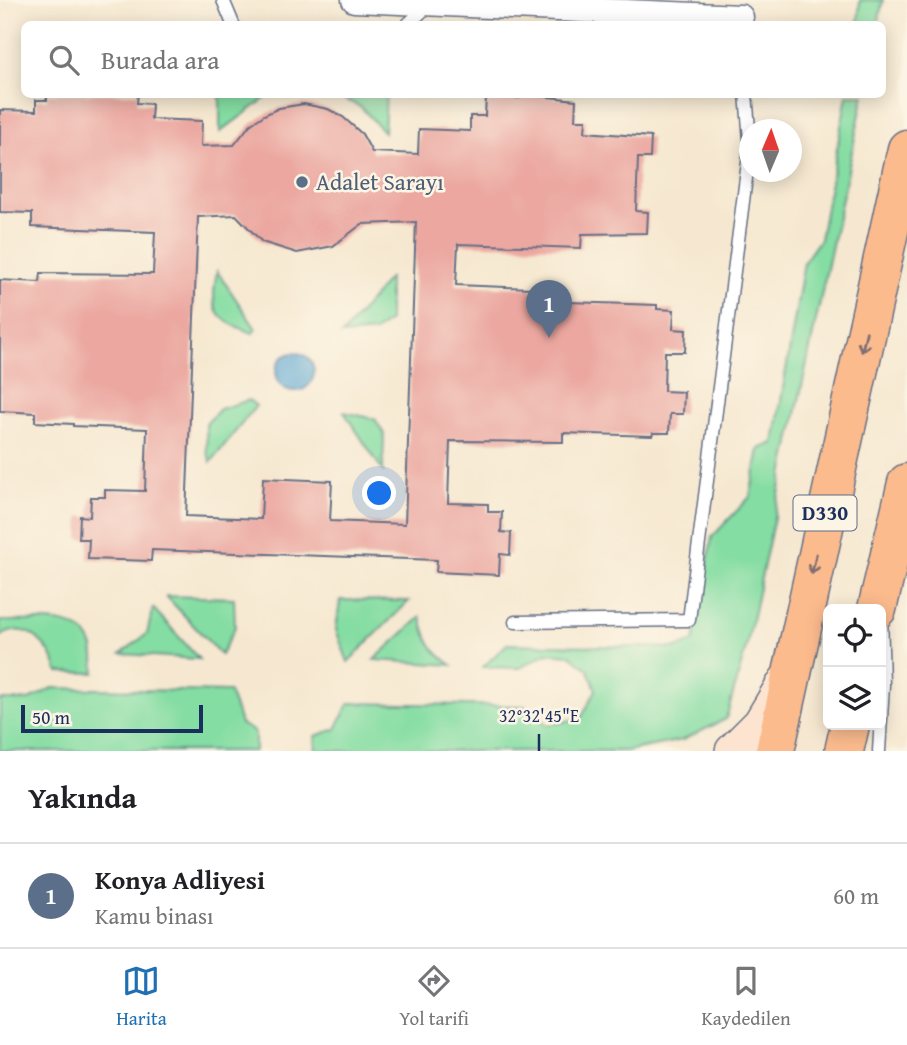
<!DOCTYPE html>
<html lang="tr">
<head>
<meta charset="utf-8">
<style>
  :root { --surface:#fff; --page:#f2f2f2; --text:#202124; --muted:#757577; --line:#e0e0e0; --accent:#1f6fb2 }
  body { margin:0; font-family:"Gentium Book Plus",serif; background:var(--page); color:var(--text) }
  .controls { position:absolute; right:21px; bottom:21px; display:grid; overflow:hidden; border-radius:10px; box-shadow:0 4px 18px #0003 }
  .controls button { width:63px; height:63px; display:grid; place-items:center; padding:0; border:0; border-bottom:2px solid var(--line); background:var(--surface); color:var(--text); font:35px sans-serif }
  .compass { position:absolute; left:739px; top:119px; width:63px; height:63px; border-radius:50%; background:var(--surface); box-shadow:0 4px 18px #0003; rotate:2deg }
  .scale { position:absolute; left:21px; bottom:18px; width:182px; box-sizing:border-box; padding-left:7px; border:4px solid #1b2f5e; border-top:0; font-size:19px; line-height:24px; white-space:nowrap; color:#1b2f5e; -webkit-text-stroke:5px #fcf5e5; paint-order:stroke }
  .you { position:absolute; left:380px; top:494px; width:24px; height:24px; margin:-18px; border:5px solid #fff; border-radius:50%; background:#1a73e8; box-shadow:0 0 0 10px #1a73e833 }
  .badge { display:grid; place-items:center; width:46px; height:46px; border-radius:50%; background:var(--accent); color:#fff; font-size:23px; font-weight:700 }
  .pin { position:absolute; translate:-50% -58px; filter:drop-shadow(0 2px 4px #0008) }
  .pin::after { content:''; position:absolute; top:37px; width:24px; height:21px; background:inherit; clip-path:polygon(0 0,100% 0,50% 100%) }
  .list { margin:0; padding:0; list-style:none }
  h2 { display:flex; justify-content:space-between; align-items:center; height:91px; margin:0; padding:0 28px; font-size:30px }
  h2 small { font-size:23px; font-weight:400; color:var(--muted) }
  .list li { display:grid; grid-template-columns:46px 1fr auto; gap:21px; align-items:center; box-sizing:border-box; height:105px; padding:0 28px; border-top:2px solid var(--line) }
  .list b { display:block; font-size:26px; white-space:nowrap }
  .list p { margin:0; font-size:23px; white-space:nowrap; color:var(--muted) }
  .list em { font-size:23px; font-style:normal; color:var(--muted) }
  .icon { flex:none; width:38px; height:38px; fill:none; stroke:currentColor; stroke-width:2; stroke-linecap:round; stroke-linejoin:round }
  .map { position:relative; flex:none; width:907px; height:751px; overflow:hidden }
  .search { position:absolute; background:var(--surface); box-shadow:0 4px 18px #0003; left:21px; right:21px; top:21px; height:77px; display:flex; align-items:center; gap:18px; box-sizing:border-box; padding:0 24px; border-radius:10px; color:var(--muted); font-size:26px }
  .sheet { height:196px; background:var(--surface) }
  nav { display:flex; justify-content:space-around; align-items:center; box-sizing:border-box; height:98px; border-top:2px solid var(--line); background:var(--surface); font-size:19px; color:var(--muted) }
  nav a { display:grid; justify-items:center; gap:4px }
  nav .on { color:var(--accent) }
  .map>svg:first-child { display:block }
  .green { fill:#84dda2; stroke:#508680; stroke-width:2 }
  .water { fill:#59a5d1; stroke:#3a6a98; stroke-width:2 }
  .building { fill:#eba7a0; fill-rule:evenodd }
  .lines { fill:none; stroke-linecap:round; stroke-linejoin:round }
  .lane-casing { stroke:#687086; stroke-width:15 }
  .street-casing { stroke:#687086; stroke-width:27 }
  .secondary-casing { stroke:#687086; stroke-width:36 }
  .highway-casing { stroke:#687086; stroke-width:41 }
  .lane { stroke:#fff; stroke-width:12 }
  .street { stroke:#fff; stroke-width:24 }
  .secondary { stroke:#fde4d1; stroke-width:33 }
  .highway { stroke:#fbbb8d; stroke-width:38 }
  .oneway { stroke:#806e73 }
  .ticks { fill:none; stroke:#1b2f5e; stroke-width:2.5 }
  .service-dot { fill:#5c6f8a; stroke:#fcf5e5; stroke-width:2.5 }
  .labels { text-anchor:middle; stroke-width:5; stroke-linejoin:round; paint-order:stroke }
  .shield { fill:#fcf5e5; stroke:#5e6a86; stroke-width:2 }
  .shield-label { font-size:21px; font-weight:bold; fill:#1b2f5e }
  .service-label { font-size:23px; fill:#4e5e75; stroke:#fcf5e5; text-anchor:start }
  .ticks-label { font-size:18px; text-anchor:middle; fill:#1b2f5e; stroke:#fcf5e5; stroke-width:5; stroke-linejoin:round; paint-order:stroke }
</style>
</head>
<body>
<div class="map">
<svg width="907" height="751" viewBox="0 0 907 751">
  <rect width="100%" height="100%" fill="#fcf5e5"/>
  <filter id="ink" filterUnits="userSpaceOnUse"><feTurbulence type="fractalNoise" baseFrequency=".0143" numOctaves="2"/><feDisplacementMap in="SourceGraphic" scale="14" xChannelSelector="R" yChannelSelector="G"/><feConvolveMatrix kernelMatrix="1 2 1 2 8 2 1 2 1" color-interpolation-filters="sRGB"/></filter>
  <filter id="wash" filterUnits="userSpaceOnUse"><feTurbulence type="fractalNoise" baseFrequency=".00686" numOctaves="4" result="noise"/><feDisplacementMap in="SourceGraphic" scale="28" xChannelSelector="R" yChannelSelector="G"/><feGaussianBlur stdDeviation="1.57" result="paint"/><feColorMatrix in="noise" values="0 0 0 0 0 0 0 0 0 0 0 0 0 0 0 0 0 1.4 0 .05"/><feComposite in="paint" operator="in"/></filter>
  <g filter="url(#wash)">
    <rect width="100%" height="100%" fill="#f6e8d0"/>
    <g class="green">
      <polygon points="860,0 883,0 878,24 858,24"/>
      <polygon points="220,95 220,94 270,95 220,132"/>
      <polygon points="336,95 386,95 384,132 361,107"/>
      <polygon points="847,95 864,95 747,644 726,719 683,740 626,751 316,751 315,736 336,729 349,703 524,706 547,725 581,718 596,690 588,669 570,655 547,653 520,668 483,667 507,644 677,648 694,641 712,537 750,497 759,449 774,443 804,262 820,239"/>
      <path d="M217,271l39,58 -3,4c-37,-13 -44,-21 -36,-62z"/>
      <polygon points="389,278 389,321 375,332 342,335"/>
      <polygon points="249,400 256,406 211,462 207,452 206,424 220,409"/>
      <polygon points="344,412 375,419 384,434 383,471"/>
      <polygon points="166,596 234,598 235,627 221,655"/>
      <polygon points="340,600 409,601 348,662 336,630"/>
      <polygon points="153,608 199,659 121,654 147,634"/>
      <path d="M421,617c5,22 11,35 31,48l-78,-5z"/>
      <path d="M0,621c26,1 81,-8 92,24 3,7 2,20 3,28l-37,-1c-7,-24 -30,-55 -58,-35z"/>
      <polygon points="52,688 229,692 241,724 255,732 255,751 0,751 0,700 29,700"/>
    </g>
    <circle class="water" cx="295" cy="372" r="19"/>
    <g id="blocks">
      <path class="building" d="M47,94h91l-1,9 15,1 -1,15 51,2 -1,25 33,-1 16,-20 14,-10 15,-7 25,-4 24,5 15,8 19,17 10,18 46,2 1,-25 51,2v-15h15l1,-19 34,1v-4l56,6 -1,20h11l-1,12 66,5 -1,21h-12l-2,53 12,1 -1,21 -65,1 -1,14 -123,-4 -2,41 75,3v3l37,2v9l89,3v4l17,1 -1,19 13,1 -1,22h-20l-1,39 20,1 -1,22h-13l-1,19h-16l-1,3 -89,-3v9l-113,-1 -2,62 40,1v8h14l-1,20 10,1 -1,22 -10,-1 -1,21 -63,-3 1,-12 -285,-10 -1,11 -63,-2 1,-20h-10l1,-23 10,1 1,-20h14v-7l40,1 2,-62 -74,-3v-2l-38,-2v-9l-35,-2v-131l40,2 1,-9 112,1 2,-42 -123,-5v-14l-32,-1v-102l36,1v-11h11zM236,215l26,27 35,11 36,-7 29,-22 54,-2 -11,302 -75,-3 2,-40 -69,-3 -2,41 -75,-3 12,-299z"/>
    </g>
  </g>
  <g filter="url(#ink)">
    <use href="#blocks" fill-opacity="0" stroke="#687086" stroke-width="2"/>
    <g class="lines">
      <defs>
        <g id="lane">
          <polyline points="223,0 233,24"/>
          <polyline points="408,24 428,6"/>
          <polyline points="746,94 750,140"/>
          <polyline points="515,622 689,620 750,147"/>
          <polyline points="879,751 883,685 881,612"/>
        </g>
        <polyline id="street" points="354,0 741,17"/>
        <polyline id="secondary" points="732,751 760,723 785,681"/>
        <g id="highway">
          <polyline points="877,609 907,483"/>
          <polyline points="775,751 907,149"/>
          <polyline points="844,751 850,725"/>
        </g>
      </defs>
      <use href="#lane" class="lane-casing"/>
      <use href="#street" class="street-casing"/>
      <use href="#secondary" class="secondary-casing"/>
      <use href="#highway" class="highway-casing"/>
      <use href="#lane" class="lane"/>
      <use href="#street" class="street"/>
      <use href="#secondary" class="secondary"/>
      <use href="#highway" class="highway"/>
    </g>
    <defs><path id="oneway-shaft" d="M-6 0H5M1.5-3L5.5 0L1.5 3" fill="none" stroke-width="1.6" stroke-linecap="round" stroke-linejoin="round" transform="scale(1.75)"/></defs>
    <g class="oneway">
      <use href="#oneway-shaft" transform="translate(864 342) rotate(103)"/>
      <use href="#oneway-shaft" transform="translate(814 564) rotate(103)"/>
    </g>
  </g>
  <path class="ticks" d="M539,751v-17"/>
  <circle class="service-dot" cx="302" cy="182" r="7"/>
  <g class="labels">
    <rect class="shield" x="793.5" y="495.5" width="63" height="35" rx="5"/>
    <g class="shield-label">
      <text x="825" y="520">D330</text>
    </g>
    <g class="service-label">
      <text x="316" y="190">Adalet Sarayı</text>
    </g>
  </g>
  <g class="ticks-label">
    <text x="539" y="722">32°32'45"E</text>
  </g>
</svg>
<div class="controls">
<button><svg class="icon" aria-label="locate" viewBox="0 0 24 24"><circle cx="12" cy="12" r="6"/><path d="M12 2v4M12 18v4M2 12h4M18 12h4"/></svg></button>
<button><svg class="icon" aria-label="layers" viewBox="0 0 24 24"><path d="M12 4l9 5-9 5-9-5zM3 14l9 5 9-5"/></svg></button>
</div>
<svg class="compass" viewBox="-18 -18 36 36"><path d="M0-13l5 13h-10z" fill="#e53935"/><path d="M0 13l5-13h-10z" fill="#757577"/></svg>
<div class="scale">50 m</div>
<div class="you"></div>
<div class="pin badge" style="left:549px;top:338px;background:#5c6f8a">1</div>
<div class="search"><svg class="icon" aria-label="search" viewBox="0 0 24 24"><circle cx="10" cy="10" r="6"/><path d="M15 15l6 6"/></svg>Burada ara</div>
</div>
<section class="sheet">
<h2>Yakında<small></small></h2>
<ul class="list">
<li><span class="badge" style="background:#5c6f8a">1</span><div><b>Konya Adliyesi</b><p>Kamu binası</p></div><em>60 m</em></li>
</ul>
</section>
<nav>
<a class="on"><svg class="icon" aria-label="map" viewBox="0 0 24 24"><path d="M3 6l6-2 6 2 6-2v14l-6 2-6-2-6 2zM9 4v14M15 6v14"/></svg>Harita</a>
<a><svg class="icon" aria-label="directions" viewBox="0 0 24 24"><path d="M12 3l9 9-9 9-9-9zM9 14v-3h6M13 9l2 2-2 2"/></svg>Yol tarifi</a>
<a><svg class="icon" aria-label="saved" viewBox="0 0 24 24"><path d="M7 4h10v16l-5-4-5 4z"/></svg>Kaydedilen</a>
</nav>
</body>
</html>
